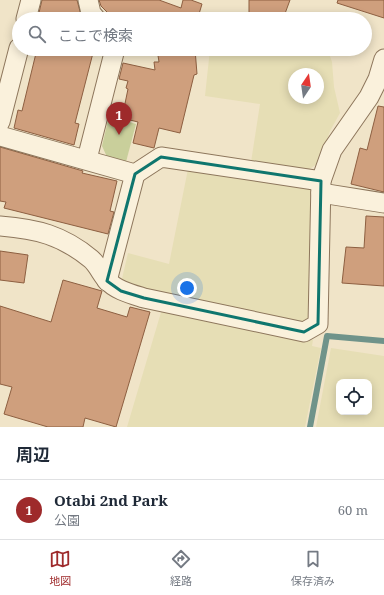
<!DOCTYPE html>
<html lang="ja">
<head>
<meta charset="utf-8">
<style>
  :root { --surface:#fff; --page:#f6f6f7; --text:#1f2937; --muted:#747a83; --line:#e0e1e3; --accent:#9e2a2b }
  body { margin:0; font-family:"Noto Serif","Noto Sans JP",serif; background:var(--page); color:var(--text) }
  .controls { position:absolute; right:12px; bottom:12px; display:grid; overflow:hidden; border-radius:8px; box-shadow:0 2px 10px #0003 }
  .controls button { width:36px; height:36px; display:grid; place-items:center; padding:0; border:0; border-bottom:1px solid var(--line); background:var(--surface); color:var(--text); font:20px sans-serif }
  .compass { position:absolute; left:288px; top:68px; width:36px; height:36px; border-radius:50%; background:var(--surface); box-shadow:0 2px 10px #0003; rotate:13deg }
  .you { position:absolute; left:187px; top:288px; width:14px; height:14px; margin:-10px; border:3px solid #fff; border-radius:50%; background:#1a73e8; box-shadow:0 0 0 6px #1a73e833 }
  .badge { display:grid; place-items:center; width:26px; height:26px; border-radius:50%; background:var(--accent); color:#fff; font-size:13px; font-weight:700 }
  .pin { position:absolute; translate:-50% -33px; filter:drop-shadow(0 1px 2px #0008) }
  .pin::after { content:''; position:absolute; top:21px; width:14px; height:12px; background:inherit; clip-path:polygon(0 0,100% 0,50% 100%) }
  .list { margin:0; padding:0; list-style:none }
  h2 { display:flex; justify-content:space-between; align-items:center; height:52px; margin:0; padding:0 16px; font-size:17px }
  h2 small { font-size:13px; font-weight:400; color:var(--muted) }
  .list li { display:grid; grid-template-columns:26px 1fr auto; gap:12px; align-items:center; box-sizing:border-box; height:60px; padding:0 16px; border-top:1px solid var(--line) }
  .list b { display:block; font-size:15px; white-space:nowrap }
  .list p { margin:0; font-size:13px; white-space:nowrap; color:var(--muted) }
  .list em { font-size:13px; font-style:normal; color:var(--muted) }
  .icon { flex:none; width:22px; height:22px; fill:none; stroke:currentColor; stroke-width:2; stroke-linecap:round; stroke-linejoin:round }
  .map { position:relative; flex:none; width:384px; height:427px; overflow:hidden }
  .search { position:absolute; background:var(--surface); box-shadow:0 2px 10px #0003; left:12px; right:12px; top:12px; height:44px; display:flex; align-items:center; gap:10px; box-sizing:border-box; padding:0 14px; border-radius:22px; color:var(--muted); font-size:15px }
  .sheet { height:112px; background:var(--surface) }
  nav { display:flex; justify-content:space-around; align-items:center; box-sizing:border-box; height:56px; border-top:1px solid var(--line); background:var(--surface); font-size:11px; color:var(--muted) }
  nav a { display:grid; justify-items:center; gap:2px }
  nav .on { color:var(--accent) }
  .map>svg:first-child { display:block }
  .farmland { fill:#e6deb5; fill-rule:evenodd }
  .green { fill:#c9cf9b }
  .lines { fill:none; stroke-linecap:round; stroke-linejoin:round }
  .stream { stroke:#6f938a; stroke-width:6 }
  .building { fill:#cf9f7d; stroke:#8d5f41 }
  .street-casing { stroke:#8d765c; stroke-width:21 }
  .street { stroke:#faf1dc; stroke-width:19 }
  .marked { fill:none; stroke:#0f766e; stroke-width:3; stroke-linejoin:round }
</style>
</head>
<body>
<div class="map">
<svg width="384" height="427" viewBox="0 0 384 427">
  <rect width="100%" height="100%" fill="#f0e4c8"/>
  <g class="farmland">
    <path d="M210,49l118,1 4,12 2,25 6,26 -10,18 -10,31 -12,8 -57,-8 9,-58 -55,-8zM294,74h24v24h-24z"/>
    <polygon points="188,169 309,187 318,196 313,322 301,327 121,283 128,253 169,264"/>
    <polygon points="162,309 313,340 312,346 321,348 305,427 127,427"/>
    <path d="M331,348l53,8v71h-68zM339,382h30v30h-30z"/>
  </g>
  <polygon class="green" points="109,116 136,124 126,162 107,157 102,146"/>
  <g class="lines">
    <polyline class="stream" points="310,427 327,336 384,341"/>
  </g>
  <g class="building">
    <polygon points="42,0 77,0 82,19 47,19 38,17"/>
    <polygon points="99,0 159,0 181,8 183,0 191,0 202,4 199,14 207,16 206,19 114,19 101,6"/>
    <polygon points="249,0 290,0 283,19 249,19"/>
    <polygon points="338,0 384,0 384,18 337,3"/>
    <polygon points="37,49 94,49 75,123 79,124 74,145 14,128 18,110 22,111"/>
    <polygon points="157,49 195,49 197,74 194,75 180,133 159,128 154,148 133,143 138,122 122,118 128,89 126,88 128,81 119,79 123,63 155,70 154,62 159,62"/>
    <polygon points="378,106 384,107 384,192 351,184 360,148 367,150"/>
    <polygon points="0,147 83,171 82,173 117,181 110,211 114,212 108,234 4,208 6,202 0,201"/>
    <polygon points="366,216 384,217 384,286 342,283 346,247 364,248"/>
    <polygon points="0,251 28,255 24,283 0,280"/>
    <polygon points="63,280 102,291 97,308 127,317 130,307 150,312 116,427 85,418 83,427 48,427 4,414 12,387 0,384 0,306 51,322"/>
  </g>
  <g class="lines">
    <defs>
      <g id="street">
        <polyline points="88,0 91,13 96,19"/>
        <polyline points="26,19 31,0"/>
        <polyline points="0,122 19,48"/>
        <polyline points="0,136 135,174 161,157 321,181"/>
        <polyline points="87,159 115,49"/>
        <polyline points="321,193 384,203"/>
        <path d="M0,226c37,3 62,9 91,33 6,5 10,14 15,20 9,11 25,15 38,19l160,34 14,-8 3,-143 11,-31 37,-53 9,-18 6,-20"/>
        <polyline points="107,281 135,174"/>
      </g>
    </defs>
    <use href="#street" class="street-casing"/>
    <use href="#street" class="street"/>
  </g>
  <path class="marked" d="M161,157l160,24 -3,143 -14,8 -160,-34 -23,-7 -14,-10 28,-107z"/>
</svg>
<div class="controls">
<button><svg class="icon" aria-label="locate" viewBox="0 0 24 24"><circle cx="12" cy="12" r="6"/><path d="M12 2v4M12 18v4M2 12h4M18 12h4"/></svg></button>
</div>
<svg class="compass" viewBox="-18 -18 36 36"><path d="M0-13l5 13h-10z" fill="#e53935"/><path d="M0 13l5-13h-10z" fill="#747a83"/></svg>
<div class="you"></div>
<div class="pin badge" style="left:119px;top:135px">1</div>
<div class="search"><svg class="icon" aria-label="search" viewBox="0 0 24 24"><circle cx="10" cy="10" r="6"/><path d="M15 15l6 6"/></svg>ここで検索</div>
</div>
<section class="sheet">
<h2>周辺<small></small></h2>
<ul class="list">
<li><span class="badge">1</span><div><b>Otabi 2nd Park</b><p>公園</p></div><em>60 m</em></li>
</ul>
</section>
<nav>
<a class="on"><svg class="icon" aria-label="map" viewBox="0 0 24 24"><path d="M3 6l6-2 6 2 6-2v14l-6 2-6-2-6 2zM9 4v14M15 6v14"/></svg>地図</a>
<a><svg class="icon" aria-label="directions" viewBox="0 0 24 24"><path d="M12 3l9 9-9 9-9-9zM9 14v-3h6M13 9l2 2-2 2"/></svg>経路</a>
<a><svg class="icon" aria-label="saved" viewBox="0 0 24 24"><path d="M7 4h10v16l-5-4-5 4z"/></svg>保存済み</a>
</nav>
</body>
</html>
